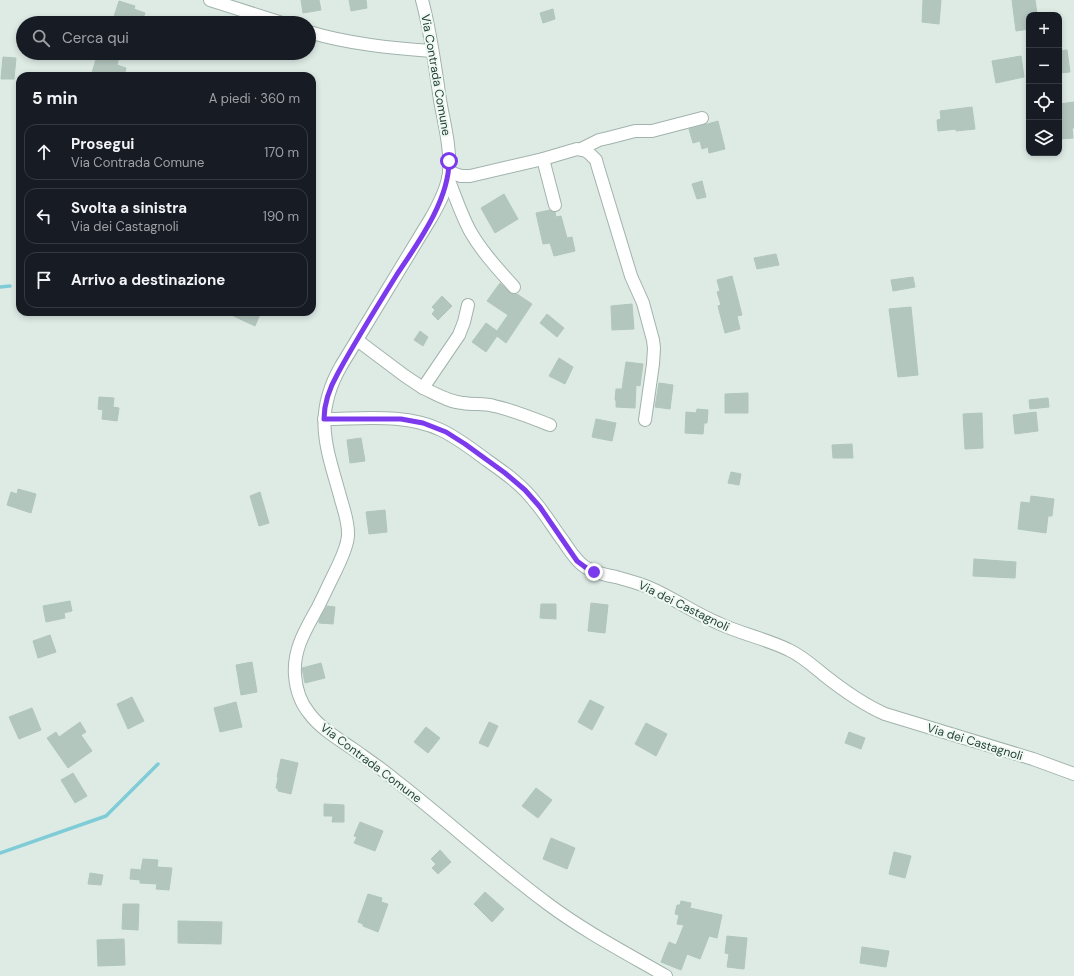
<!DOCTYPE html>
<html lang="it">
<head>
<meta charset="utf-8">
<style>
  :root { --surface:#171b24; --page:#20242c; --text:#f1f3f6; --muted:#9ea1a6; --line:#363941 }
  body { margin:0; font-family:"DM Sans",sans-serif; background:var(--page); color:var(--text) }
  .controls { position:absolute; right:12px; top:12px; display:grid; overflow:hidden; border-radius:8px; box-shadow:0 2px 6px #0003 }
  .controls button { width:36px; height:36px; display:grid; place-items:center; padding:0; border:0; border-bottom:1px solid var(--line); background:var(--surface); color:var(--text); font:20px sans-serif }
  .stop { position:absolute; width:12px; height:12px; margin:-9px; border:3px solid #7c3aed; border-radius:50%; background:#fff }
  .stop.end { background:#7c3aed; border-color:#fff; box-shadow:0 1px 4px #0008 }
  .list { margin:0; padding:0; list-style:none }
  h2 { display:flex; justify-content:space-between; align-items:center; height:52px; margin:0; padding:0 16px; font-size:17px }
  h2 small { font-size:13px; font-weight:400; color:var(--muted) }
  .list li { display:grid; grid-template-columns:26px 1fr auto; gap:12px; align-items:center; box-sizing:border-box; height:56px; margin:0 8px 8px; padding:0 8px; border:1px solid var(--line); border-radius:12px }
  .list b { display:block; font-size:15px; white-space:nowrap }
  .list p { margin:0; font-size:13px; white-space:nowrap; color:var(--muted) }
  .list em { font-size:13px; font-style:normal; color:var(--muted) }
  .icon { flex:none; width:22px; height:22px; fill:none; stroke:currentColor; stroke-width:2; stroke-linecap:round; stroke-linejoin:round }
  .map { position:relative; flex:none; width:1074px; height:976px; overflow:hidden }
  .search { position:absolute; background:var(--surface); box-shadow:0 2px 6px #0003; left:16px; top:16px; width:300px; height:44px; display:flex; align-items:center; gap:10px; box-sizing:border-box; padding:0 14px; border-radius:22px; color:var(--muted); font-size:15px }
  .panel { position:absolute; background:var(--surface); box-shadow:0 2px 6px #0003; left:16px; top:72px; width:300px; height:244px; border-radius:12px }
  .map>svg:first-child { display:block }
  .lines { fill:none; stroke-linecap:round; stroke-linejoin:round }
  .stream { stroke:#7fccd7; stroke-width:3.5 }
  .building { fill:#b3c6be; stroke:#b0c6bc }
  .minor-casing { stroke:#a1b3ac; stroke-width:14 }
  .minor { stroke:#fff; stroke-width:12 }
  .route { stroke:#7c3aed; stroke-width:5 }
  .labels { text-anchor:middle; stroke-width:4; stroke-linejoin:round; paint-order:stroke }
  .street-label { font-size:12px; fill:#1e3d33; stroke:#eff8f3 }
</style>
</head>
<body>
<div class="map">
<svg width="1074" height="976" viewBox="0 0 1074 976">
  <rect width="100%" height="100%" fill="#deebe5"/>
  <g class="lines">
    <g class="stream">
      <polyline points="0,287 10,286"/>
      <polyline points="0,853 106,816 158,764"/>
    </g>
  </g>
  <g class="building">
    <polygon points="301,0 319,0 321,10 303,13"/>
    <polygon points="349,0 366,0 367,8 351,11"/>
    <polygon points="923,0 941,0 939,24 922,22"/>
    <polygon points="1012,0 1035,0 1037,13 1029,15 1029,29 1016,31"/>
    <polygon points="119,1 135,6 134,9 145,13 141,23 112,23"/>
    <polygon points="553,9 555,19 543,23 540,13"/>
    <polygon points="1067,50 1070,72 1059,73 1059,51"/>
    <polygon points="98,53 107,53 119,57 117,65 126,68 124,76 91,76"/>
    <polygon points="1021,56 1024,77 996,83 992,61"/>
    <polygon points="3,57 16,58 14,79 1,79"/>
    <polygon points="1074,102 1074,128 1072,128 1073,138 1059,139 1059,104"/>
    <polygon points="972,107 975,129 956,131 956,129 938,131 937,120 941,119 940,111"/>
    <polygon points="718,121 725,149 709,153 708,147 702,149 700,141 693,143 689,129"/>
    <polygon points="702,181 706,197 697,199 692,184"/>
    <polygon points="504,194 518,219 495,233 481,208"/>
    <polygon points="550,210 555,212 556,217 561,216 567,238 572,237 575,251 554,256 550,243 543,244 536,213"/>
    <polygon points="776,254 779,265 757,269 754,258"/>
    <polygon points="732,276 742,315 737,316 740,329 725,333 718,306 721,305 717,292 720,291 717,280"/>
    <polygon points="913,277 915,287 893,291 891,280"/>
    <polygon points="500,283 509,292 512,294 517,294 532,304 506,343 497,336 486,352 472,342 486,323 497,331 508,315 487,301"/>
    <polygon points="442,296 452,306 438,320 432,314 435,310 432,307"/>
    <polygon points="632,304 634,329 612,330 611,306"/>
    <polygon points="911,307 918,375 898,377 889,309"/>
    <polygon points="225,312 261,312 255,326"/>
    <polygon points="547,314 564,328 557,337 540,323"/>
    <polygon points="420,331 428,337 423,346 414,340"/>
    <polygon points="559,358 573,367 565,384 549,376"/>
    <polygon points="626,362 643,364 640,386 636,385 635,408 616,407 616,400 615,400 616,389 622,389"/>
    <polygon points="659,383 673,385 670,409 655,407"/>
    <polygon points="748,393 748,413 725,413 725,394"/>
    <polygon points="99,397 114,398 113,407 119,408 117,421 102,419 103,410 98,409"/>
    <polygon points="1048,398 1049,407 1030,409 1029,400"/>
    <polygon points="697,409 708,410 707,423 704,423 703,434 685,433 686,412 696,413"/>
    <polygon points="1036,412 1038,431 1015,434 1013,415"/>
    <polygon points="982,413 983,448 965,449 963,414"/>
    <polygon points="596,419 616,423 612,441 592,437"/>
    <polygon points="361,438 365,461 350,463 347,440"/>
    <polygon points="852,444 853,458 833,458 832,445"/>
    <polygon points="731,472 741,474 739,485 728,483"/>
    <polygon points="18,489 36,494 31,513 7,505 11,492 17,494"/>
    <polygon points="260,492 269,523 259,526 250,496"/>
    <polygon points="1031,496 1054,499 1052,516 1048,516 1046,533 1018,529 1021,502 1030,503"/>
    <polygon points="385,510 387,532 369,534 366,512"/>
    <polygon points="974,559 1016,562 1015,578 973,576"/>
    <polygon points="70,601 72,611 64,613 65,618 46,622 43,606"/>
    <polygon points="591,603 608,605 605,633 588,631"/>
    <polygon points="541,604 556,604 556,619 540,618"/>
    <polygon points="327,606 335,607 333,624 319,623 319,620"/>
    <polygon points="50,635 56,652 38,658 33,641"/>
    <polygon points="252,662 257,692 241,695 236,665"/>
    <polygon points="321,663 325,678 305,683 302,668"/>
    <polygon points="132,697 144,721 128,729 117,704"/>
    <polygon points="590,700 604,707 592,730 578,722"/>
    <polygon points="236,702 242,727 220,732 214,708"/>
    <polygon points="32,708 41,730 19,739 9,717"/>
    <polygon points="80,722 86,732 81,735 92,751 68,768 47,738 56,732 59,737"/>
    <polygon points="489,722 498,726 488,747 479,743"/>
    <polygon points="646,723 667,734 656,756 635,744"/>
    <polygon points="426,727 440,738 428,753 414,742"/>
    <polygon points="849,732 865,738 861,749 845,743"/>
    <polygon points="281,759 298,763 291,794 278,791 278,789 276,788 278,778 277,777"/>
    <polygon points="73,773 87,796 75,803 61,780"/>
    <polygon points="536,788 552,800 538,818 522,806"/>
    <polygon points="324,804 344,805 344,822 332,822 333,816 324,816"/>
    <polygon points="360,822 383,831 375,851 354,843 357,837 354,836"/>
    <polygon points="551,838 575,848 567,869 543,859"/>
    <polygon points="440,850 451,862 438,874 432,868 436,864 431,859"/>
    <polygon points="894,852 911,856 905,878 889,874"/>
    <polygon points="143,859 158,860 157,867 172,868 169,890 156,889 157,884 140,883 140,880 130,879 131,869 141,870"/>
    <polygon points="90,873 103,875 101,885 88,884"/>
    <polygon points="485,892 504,909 492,922 474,904"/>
    <polygon points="368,894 382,898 381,902 388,904 378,932 363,926 363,924 358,922"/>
    <polygon points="681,901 691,903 690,908 722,915 717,938 709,936 700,959 687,954 681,970 661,962 669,942 676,945 684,925 677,924 679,915 675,914 677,905 680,905"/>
    <polygon points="123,904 139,904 138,930 122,929"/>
    <polygon points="178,921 222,922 221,944 178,943"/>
    <polygon points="727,936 747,938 744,969 727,967 729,954 725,953"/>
    <polygon points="124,939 125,965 98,966 97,940"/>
    <polygon points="862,947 889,951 886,967 860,963"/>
  </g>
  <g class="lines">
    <defs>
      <g id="minor">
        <polyline points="210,0 282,23"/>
        <path d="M422,0c9,33 13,66 18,100 4,23 11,48 9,73 -2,16 -10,31 -18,45l-90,148c-28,49 -15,80 -1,130 3,12 9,26 8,40 -1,12 -7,23 -12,34 -6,12 -12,25 -18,37 -12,22 -25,42 -23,68 1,14 5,27 14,38 11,15 28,25 44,36 14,10 29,20 42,31 52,40 100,85 153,124 36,27 78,49 118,72"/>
        <path d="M309,32c40,12 82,16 123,19"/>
        <polyline points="581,149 599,140 608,138 635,131 652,131 702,118"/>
        <polyline points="543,159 555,205"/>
        <polyline points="449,172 461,176 470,176 543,159 577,149 586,151 590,154 596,160 597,164 631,276 643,303 653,340 654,348 653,364 645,420"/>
        <path d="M448,178c7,18 13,36 22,53 12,21 28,38 44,56"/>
        <polyline points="357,340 405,376 423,388 459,335 464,322 468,305"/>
        <path d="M423,388c13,6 26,14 40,15 11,2 21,0 31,3 19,4 38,12 56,19"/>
        <path d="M324,419c39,0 81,-6 117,11 17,8 32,20 47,31 17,12 34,24 47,41 11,13 19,27 29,40 6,9 12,19 21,25 10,6 20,8 31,10 11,3 22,6 32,10 24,10 46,26 70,36 23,11 49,16 71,27 13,6 24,16 35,25 19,15 38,29 61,39l148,45 41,15"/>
      </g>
    </defs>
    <use href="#minor" class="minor-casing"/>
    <use href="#minor" class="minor"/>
  </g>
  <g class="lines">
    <path class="route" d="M449,161c0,40 -32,83 -53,115 -20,32 -40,64 -58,97 -8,14 -14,30 -14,46h77l22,4 23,9 19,12 40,29 20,17 15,17 37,54 8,6 9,5"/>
  </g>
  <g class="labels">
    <g class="street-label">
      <text transform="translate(436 75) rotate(80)" y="4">Via Contrada Comune</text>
      <text transform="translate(684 606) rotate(26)" y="4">Via dei Castagnoli</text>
      <text transform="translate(975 742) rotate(17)" y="4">Via dei Castagnoli</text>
      <text transform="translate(371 763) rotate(37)" y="4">Via Contrada Comune</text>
    </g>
  </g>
</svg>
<div class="controls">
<button>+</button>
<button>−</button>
<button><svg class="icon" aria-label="locate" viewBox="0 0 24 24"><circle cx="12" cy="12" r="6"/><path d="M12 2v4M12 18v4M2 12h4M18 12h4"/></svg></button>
<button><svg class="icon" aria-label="layers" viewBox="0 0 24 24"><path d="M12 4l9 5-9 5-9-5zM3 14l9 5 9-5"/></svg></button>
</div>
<div class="stop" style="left:449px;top:161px"></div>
<div class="stop end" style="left:594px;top:572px"></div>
<div class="search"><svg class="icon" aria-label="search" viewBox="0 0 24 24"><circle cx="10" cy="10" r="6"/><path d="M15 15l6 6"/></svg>Cerca qui</div>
<section class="panel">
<h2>5 min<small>A piedi · 360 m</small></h2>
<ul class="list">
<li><svg class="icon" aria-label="ahead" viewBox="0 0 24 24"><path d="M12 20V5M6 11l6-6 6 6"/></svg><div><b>Prosegui</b><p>Via Contrada Comune</p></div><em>170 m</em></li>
<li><svg class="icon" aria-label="left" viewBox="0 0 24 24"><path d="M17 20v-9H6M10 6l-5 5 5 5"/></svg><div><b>Svolta a sinistra</b><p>Via dei Castagnoli</p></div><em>190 m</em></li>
<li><svg class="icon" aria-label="arrive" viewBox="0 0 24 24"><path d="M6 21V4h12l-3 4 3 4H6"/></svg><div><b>Arrivo a destinazione</b></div></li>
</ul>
</section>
</div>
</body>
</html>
